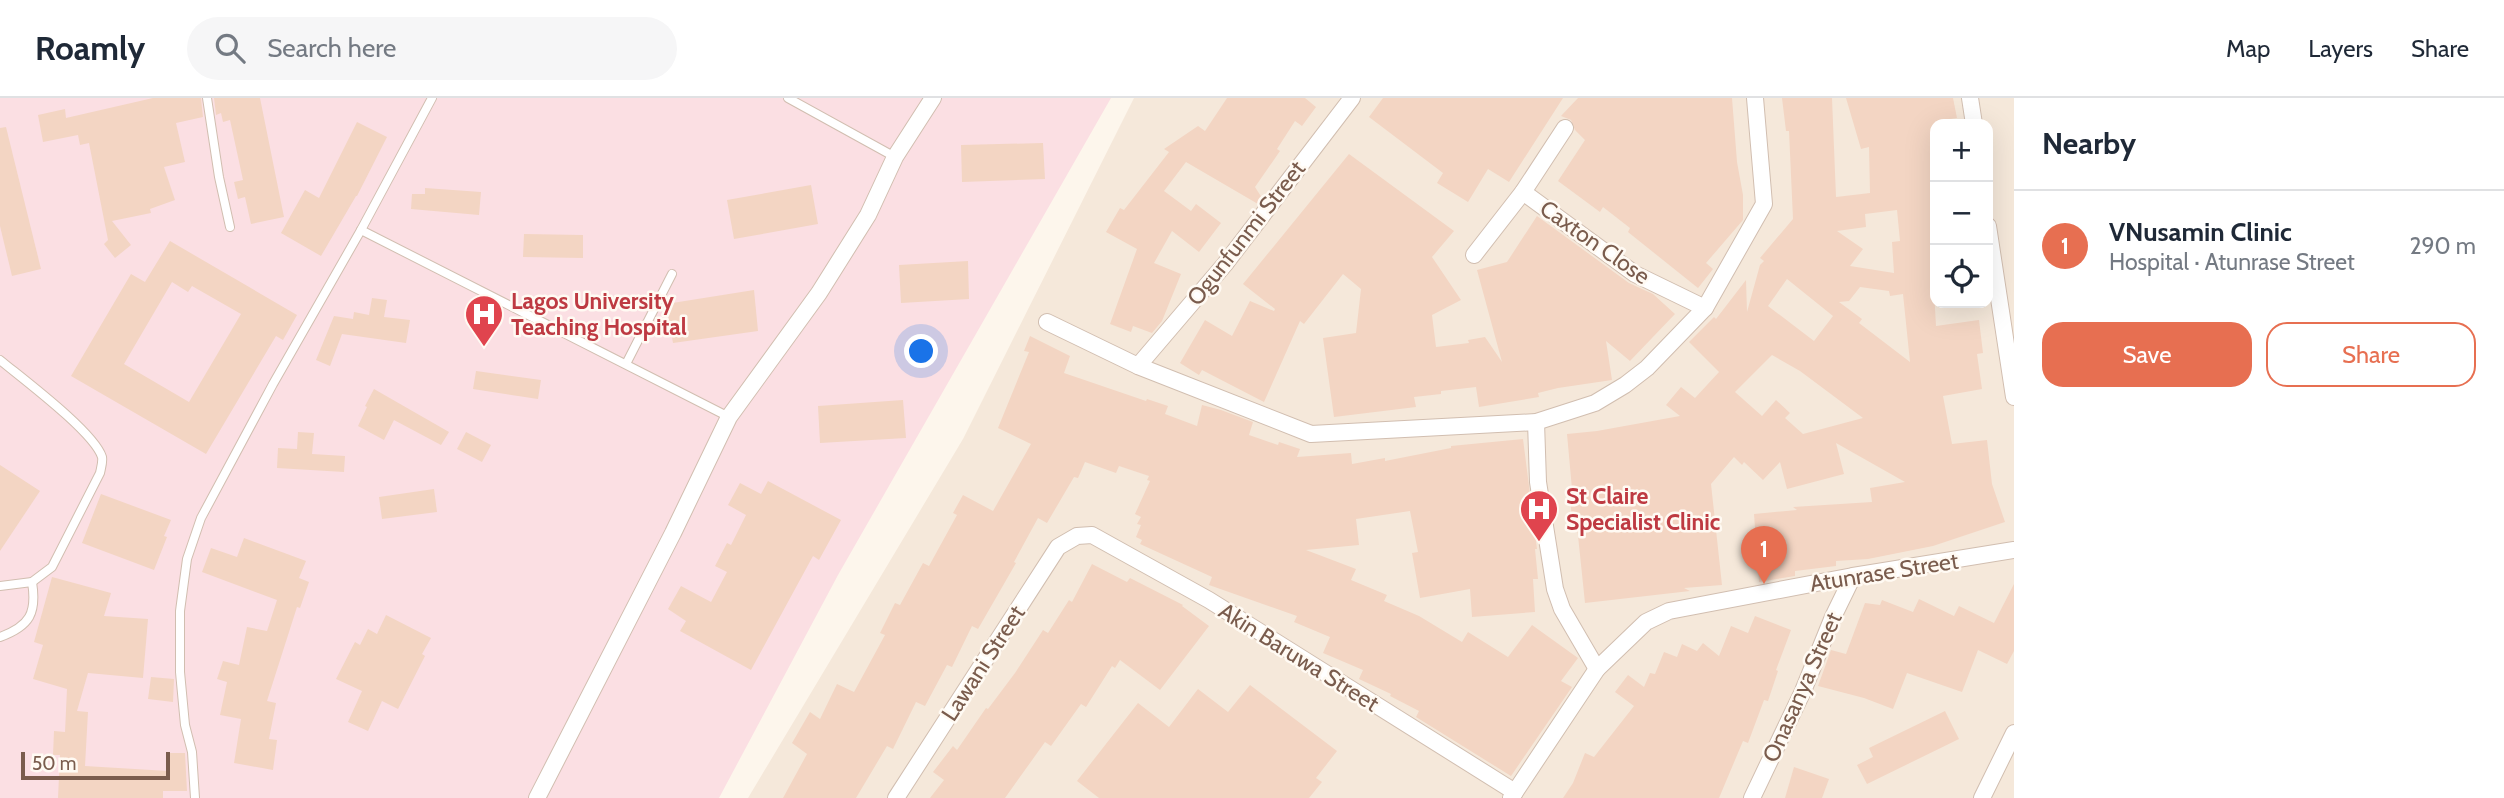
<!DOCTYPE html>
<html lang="en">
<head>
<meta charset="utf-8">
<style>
  :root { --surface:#fff; --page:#f6f6f7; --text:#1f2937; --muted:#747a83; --line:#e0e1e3; --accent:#e76f51 }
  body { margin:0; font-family:Cabin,sans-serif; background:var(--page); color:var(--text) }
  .controls { position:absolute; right:21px; top:21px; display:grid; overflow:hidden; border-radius:14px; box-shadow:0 7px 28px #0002 }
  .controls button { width:63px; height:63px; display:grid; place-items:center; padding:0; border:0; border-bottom:2px solid var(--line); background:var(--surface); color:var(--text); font:35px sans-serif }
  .scale { position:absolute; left:21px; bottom:18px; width:149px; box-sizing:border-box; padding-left:7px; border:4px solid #7a5c4d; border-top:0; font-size:19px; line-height:24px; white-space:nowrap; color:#7a5c4d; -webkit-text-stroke:5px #fffaf3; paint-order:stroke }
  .you { position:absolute; left:922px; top:254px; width:24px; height:24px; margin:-18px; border:5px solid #fff; border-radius:50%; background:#1a73e8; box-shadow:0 0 0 10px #1a73e833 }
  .badge { display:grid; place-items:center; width:46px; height:46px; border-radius:50%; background:var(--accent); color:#fff; font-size:23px; font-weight:700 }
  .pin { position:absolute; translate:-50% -58px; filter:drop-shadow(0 2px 4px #0008) }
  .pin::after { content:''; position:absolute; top:37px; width:24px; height:21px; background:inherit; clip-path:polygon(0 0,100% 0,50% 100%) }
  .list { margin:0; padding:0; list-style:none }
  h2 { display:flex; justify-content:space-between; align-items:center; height:91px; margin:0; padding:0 28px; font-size:30px }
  h2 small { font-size:23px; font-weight:400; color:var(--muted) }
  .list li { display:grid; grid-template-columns:46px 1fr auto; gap:21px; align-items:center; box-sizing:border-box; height:112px; padding:0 28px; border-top:2px solid var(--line) }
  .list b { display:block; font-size:26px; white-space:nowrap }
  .list p { margin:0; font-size:23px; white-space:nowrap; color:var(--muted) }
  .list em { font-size:23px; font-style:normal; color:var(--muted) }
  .actions { display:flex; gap:14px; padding:21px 28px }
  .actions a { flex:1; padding:16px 0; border:2px solid var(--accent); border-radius:21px; text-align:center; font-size:24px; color:var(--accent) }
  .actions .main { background:var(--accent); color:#fff }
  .icon { flex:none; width:38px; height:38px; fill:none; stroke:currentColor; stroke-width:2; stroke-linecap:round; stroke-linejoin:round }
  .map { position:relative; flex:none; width:2014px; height:700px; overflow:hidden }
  header { display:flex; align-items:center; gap:42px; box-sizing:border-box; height:98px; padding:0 35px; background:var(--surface); border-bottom:2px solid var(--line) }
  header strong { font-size:33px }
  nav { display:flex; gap:38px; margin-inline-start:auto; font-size:24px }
  .search { width:490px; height:63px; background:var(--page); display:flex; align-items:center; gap:18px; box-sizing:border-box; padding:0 24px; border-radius:38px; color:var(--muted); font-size:26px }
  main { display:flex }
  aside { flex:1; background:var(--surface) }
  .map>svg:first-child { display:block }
  .residential { fill:#f5e8da; fill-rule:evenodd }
  .medical { fill:#fbdfe3 }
  .building { fill:#f3d5c3; fill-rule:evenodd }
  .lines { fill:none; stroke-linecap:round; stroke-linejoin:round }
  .service-casing { stroke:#d1beb0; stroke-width:10 }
  .minor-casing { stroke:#d1beb0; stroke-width:18 }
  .service { stroke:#fff; stroke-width:8 }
  .minor { stroke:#fff; stroke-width:16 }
  .labels { text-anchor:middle; stroke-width:5; stroke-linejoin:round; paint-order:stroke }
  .street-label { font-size:23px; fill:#7a5c4d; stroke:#fffaf3 }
  .health-label { font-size:23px; font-weight:bold; fill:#be3a42; stroke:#fffaf3; text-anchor:start }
</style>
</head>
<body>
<header>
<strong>Roamly</strong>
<div class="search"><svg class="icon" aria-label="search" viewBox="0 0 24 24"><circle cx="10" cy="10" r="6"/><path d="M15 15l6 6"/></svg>Search here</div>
<nav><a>Map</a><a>Layers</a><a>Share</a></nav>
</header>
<main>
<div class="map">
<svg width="2014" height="700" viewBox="0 0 2014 700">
  <rect width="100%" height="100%" fill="#fdf6ec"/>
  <path class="residential" d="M1134,0h880v700h-1266l215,-359zM1935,26h53v179h-53z"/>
  <polygon class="medical" points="0,0 1111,0 838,477 719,700 0,700"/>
  <g class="building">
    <polygon points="153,0 201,0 203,19 176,25 185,64 164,69 175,102 150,111 151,115 112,123 131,147 115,160 104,146 108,142 89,45 80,47 78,37 43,44 38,17 65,11 66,20"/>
    <polygon points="214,0 260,0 284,119 251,126 245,99 238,101 234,84 243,82 230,22 223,24 221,15 216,17"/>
    <polygon points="1227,0 1305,0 1316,9 1302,28 1295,23 1277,51 1280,53 1255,89 1262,100 1258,106 1186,64 1164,93 1191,113 1196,106 1221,125 1199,154 1172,133 1154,165 1181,176 1162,223 1152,235 1133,228 1131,234 1110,226 1137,151 1106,134 1120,110 1124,112 1169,54 1164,51 1198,28 1205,33"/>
    <polygon points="1383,0 1563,0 1509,84 1488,71 1468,104 1437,85 1443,75 1369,19"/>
    <polygon points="1578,0 1732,0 1737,64 1743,97 1743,122 1706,165 1713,171 1698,190 1628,134 1630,130 1603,109 1600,114 1558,83 1585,42 1575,32 1571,22 1561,18"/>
    <path d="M1782,0h50l4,99 34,-4 -1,-46 -8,2 -15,-51h107l4,20 -14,2 1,3 -9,1 -1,166 2,36 43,-6 4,33 -6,1 5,35 -39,7 9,48 35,-4 5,44 13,38 -72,24 -65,13 -32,2v5l-41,5v5l-36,6 -5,-68 43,-4 -4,-3 79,-5 -2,-14 35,-6 -69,-39 8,31 -57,15 -7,-27 -17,18 -19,-18 -2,3 -8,-8 -23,27 11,101 -38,3 6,3 -105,12 -8,-77h-4l-3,-26h3l-6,-66 30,-3 83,-15 -14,-11 15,-18 14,11 24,-26 -30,-30 25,-25 2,2 30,-39 1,32 13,-47 4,-4 -4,-3 33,-39 -4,-88h-3zM1897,112l3,31 -8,1 2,31 -44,-7 13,-17 -26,-18 29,-4 -1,-13zM1787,181l46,37 -19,25 -46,-35zM1860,189l29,4 1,5 13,-2 7,68 -51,-39 3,-4 -23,-17 10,-1zM1772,257l28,16 63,47 -60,16 -18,-16 5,-5 -14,-13 -14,16 -27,-24z"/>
    <polygon points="357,24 387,39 357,98 356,98 321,158 281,135 305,92 319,100"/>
    <polygon points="6,29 41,171 12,178 0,128 0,30"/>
    <polygon points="1043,45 1045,81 962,84 961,47"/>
    <polygon points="1349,56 1454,133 1432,159 1461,202 1432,217 1436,249 1469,245 1468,242 1485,239 1502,264 1477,172 1507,164 1537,118 1629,185 1653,196 1675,216 1630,263 1606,243 1612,282 1558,290 1538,295 1539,299 1479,309 1476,289 1441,293 1441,296 1414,299 1416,309 1334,319 1323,240 1356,235 1361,191 1343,176 1304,226 1300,223 1264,304 1202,272 1199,277 1180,265 1205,222 1232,238 1250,203 1274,213 1275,211 1243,186"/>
    <polygon points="811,87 818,126 734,141 727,102"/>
    <polygon points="425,90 481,94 479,117 411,111 412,96 425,96"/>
    <polygon points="524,136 583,137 583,160 523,159"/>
    <path d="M170,143l127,74 -14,25 -7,-4 -70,118 -135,-78 60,-102 14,8zM172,184l16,10 4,-6 49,28 -52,88 -65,-38z"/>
    <polygon points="968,163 969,201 901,205 899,167"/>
    <polygon points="754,192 758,233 673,245 666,206"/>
    <polygon points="372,200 387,202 384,219 410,222 406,245 342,236 330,268 316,262 334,218 353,221 354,214 369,217"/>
    <polygon points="1030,238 1070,258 1064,275 1146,303 1147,301 1168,308 1165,316 1197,328 1202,307 1221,312 1253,324 1249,337 1278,347 1279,344 1300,351 1297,359 1351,355 1352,366 1385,360 1385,363 1451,350 1451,348 1523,341 1537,451 1535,451 1538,481 1533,481 1535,514 1472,519 1470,491 1420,500 1412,455 1418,454 1410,413 1356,421 1359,447 1306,452 1356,471 1351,482 1387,497 1384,503 1419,518 1462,544 1468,534 1508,559 1532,527 1578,560 1561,583 1572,589 1511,678 1416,619 1419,613 1390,598 1391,596 1359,581 1363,572 1323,555 1330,539 1294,524 1297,518 1209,487 1212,479 1140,446 1142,442 1136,439 1141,427 1137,426 1141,419 1135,416 1150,383 1147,382 1149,378 1119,368 1116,375 1085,364 1078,380 1074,379 1047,425 1038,420 1014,464 1016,465 978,531 972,528 952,569 947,567 925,608 916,604 893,651 887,648 856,700 783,700 807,656 792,645 810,614 820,621 837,586 854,594 885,537 880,535 895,505 900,507 923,465 929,468 957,417 953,415 963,397 993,413 1031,346 998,330 1029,254 1024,253"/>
    <polygon points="476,273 541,282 538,301 473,291"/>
    <polygon points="374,291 449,334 441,347 394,322 384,342 358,328 367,309 365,308"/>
    <polygon points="903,302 906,340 820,345 818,308"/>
    <polygon points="298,334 314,335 312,356 345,358 344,374 277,370 278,350 297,351"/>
    <polygon points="466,334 491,347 482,364 457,351"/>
    <polygon points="0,367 40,393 0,453"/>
    <polygon points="768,383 841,422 819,462 813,458 751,572 680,533 686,523 668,511 681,488 711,504 727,474 715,468 727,445 731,447 746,417 728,407 740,385 761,396"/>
    <polygon points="434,391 437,414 382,421 379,399"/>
    <polygon points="101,396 171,422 164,438 167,439 154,472 82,445"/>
    <polygon points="244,440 306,463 299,480 309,484 300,510 297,509 267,603 276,605 269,641 277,642 273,672 234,665 241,621 220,617 227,584 217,581 223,563 239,567 247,529 267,533 277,502 202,474 211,450 237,459"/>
    <polygon points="1092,466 1127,484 1130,480 1183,507 1182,508 1209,528 1160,592 1120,562 1115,570 1112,568 1086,609 1081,606 1051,648 1045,644 1005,700 930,700 944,682 933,674 953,648 957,652 986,610 988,611 1015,575 1043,532 1048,535 1069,502 1072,504"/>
    <polygon points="52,479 111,495 104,518 148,521 143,580 88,575 77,613 88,614 85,668 168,673 168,655 185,655 187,693 163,693 163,700 58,700 60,657 53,657 54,633 65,634 67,591 33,581 43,547 34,544"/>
    <polygon points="2014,486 2014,553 2007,566 1978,552 1962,594 1907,575 1893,611 1864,600 1818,588 1831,552 1846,556 1865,505 1880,507 1882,502 1913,514 1919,501 1954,518 1959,508 1994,525"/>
    <polygon points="386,517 431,540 422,556 425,558 398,611 382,603 368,633 348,624 362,593 336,581 355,544 360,547 368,531 377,536"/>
    <polygon points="1755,518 1791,532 1776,572 1778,573 1768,603 1764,602 1748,645 1743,643 1719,700 1563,700 1573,685 1585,655 1594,659 1634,608 1615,594 1628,577 1644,589 1650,575 1655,576 1664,554 1677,559 1682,546 1697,553 1703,545 1719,558 1731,528 1748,535"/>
    <polygon points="151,579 174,581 173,604 148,601"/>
    <polygon points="1250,587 1337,653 1316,680 1322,684 1309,700 1099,700 1077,683 1138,605 1169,629 1198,591 1228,614"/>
    <polygon points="1945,613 1959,641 1867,686 1857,667 1873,659 1869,650"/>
    <polygon points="1794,669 1829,681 1822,700 1785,700"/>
  </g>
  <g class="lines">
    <defs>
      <g id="service">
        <polyline points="207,0 219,79 230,129"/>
        <polyline points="788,0 895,59"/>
        <polyline points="361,132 729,319"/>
        <path d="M0,262c23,19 94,72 102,97 1,5 -1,11 -2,16l-48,94 -20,15 -32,4"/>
        <polyline points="626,266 672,176"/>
        <path d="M0,539c30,-11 37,-24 32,-55"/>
        <polyline points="195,700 192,654 185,627 180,574 180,513 187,461 201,420 273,286 361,132 432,0"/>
      </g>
      <g id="minor">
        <polyline points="1970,0 1974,26"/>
        <polyline points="1523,94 1635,176 1705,210"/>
        <polyline points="1988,128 2014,299"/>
        <polyline points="1474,157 1523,94 1565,30"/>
        <polyline points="1047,224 1138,268 1311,336 1536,324 1595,305 1625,287 1647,270 1705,210 1764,106 1755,0"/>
        <polyline points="1138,268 1225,166 1352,0"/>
        <polyline points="1536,324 1538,384 1555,491 1562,511 1597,571"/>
        <polyline points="537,700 673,435 729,319 819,195 868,117 895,59 933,0"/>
        <polyline points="896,700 1058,449 1077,438 1092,437 1209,502 1515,694"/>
        <polyline points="1511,700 1597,571 1646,524 1669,513 1853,478 2014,452"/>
        <polyline points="1752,700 1803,593 1833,519 1853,478"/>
        <polyline points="1982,700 2014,635"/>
      </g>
    </defs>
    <use href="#service" class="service-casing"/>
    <use href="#minor" class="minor-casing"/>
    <use href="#service" class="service"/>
    <use href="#minor" class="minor"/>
  </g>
  <defs>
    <symbol id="hospital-pin" viewBox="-11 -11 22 30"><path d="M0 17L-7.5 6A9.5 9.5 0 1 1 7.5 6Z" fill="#e0444e" stroke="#fffaf3"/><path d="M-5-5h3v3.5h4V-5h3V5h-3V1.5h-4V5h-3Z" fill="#fff"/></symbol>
  </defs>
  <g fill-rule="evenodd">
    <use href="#hospital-pin" x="462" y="194" width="44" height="60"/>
    <use href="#hospital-pin" x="1517" y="389" width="44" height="60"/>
  </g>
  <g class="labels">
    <g class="street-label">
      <text transform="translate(1246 135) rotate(-52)" y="8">Ogunfunmi Street</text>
      <text transform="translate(1595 144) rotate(35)" y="8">Caxton Close</text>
      <text transform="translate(1884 474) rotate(-9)" y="8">Atunrase Street</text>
      <text transform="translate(1299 559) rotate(32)" y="8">Akin Baruwa Street</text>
      <text transform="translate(983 565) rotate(-57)" y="8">Lawani Street</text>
      <text transform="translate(1802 589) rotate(-66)" y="8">Onasanya Street</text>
    </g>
    <g class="health-label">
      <text x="511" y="211">Lagos University<tspan x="511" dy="26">Teaching Hospital</tspan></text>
      <text x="1566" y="406">St Claire<tspan x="1566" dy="26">Specialist Clinic</tspan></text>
    </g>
  </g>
</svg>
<div class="controls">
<button>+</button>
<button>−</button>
<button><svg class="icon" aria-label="locate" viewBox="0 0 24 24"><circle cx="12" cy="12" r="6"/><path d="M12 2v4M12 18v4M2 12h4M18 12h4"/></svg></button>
</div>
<div class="scale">50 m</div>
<div class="you"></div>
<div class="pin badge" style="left:1764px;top:486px">1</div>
</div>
<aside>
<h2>Nearby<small></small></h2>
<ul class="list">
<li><span class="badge">1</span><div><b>VNusamin Clinic</b><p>Hospital · Atunrase Street</p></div><em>290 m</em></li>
</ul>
<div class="actions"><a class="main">Save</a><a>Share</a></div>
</aside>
</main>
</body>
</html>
